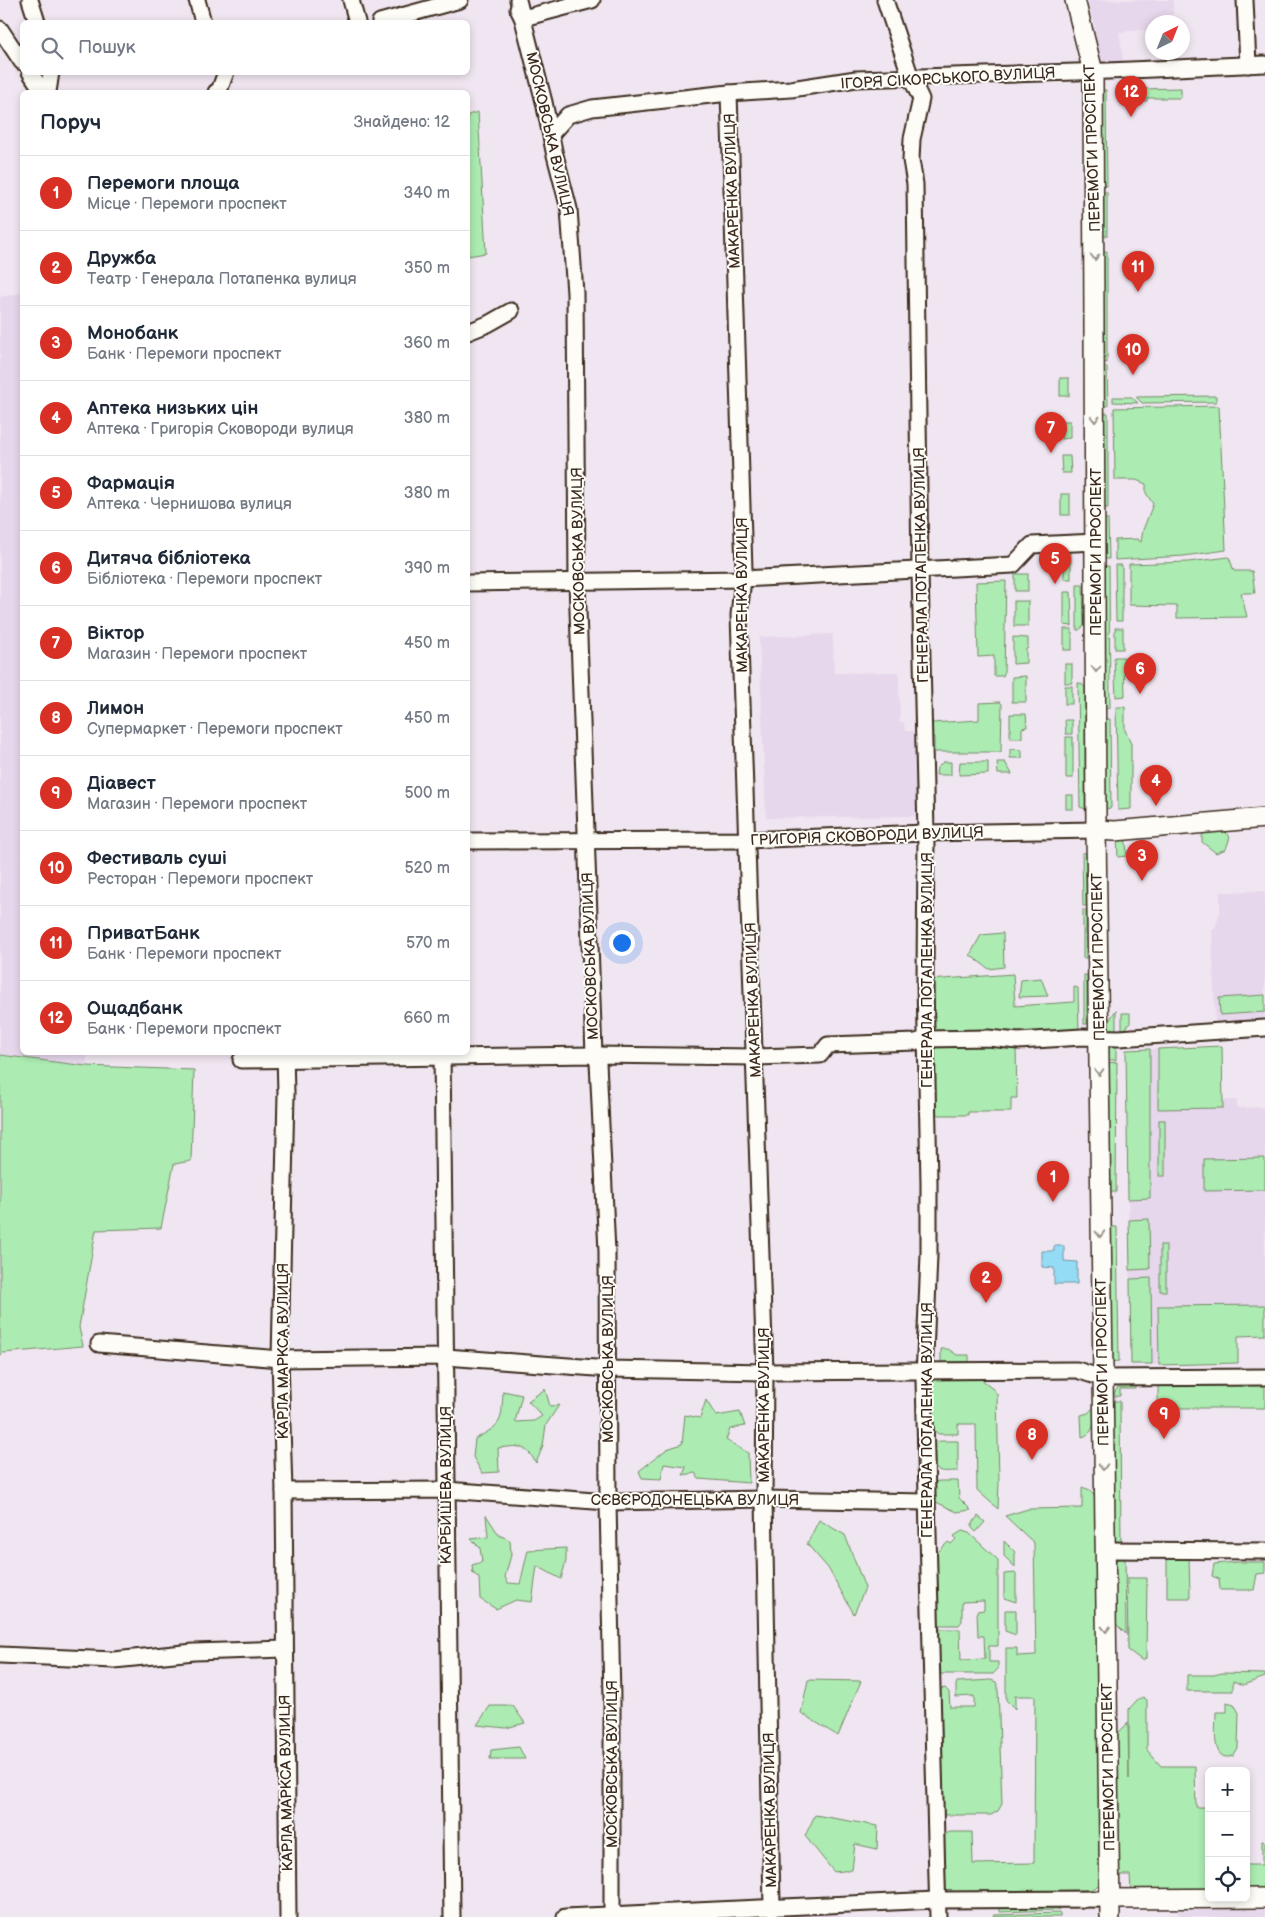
<!DOCTYPE html>
<html lang="uk">
<head>
<meta charset="utf-8">
<style>
  :root { --surface:#fff; --page:#f2f2f3; --text:#1f2937; --muted:#747a83; --line:#e0e1e3; --accent:#d93025 }
  body { margin:0; font-family:"Balsamiq Sans",sans-serif; background:var(--page); color:var(--text) }
  .controls { position:absolute; right:15px; bottom:15px; display:grid; overflow:hidden; border-radius:8px; box-shadow:0 2px 8px #0003 }
  .controls button { width:45px; height:45px; display:grid; place-items:center; padding:0; border:0; border-bottom:1px solid var(--line); background:var(--surface); color:var(--text); font:25px sans-serif }
  .compass { position:absolute; left:1145px; top:15px; width:45px; height:45px; border-radius:50%; background:var(--surface); box-shadow:0 2px 8px #0003; rotate:43deg }
  .you { position:absolute; left:621px; top:942px; width:18px; height:18px; margin:-12px; border:4px solid #fff; border-radius:50%; background:#1a73e8; box-shadow:0 0 0 8px #1a73e833 }
  .badge { display:grid; place-items:center; width:32px; height:32px; border-radius:50%; background:var(--accent); color:#fff; font-size:16px; font-weight:700 }
  .pin { position:absolute; translate:-50% -41px; filter:drop-shadow(0 1px 2px #0008) }
  .pin::after { content:''; position:absolute; top:26px; width:18px; height:15px; background:inherit; clip-path:polygon(0 0,100% 0,50% 100%) }
  .list { margin:0; padding:0; list-style:none }
  h2 { display:flex; justify-content:space-between; align-items:center; height:65px; margin:0; padding:0 20px; font-size:21px }
  h2 small { font-size:16px; font-weight:400; color:var(--muted) }
  .list li { display:grid; grid-template-columns:32px 1fr auto; gap:15px; align-items:center; box-sizing:border-box; height:75px; padding:0 20px; border-top:1px solid var(--line) }
  .list b { display:block; font-size:19px; white-space:nowrap }
  .list p { margin:0; font-size:16px; white-space:nowrap; color:var(--muted) }
  .list em { font-size:16px; font-style:normal; color:var(--muted) }
  .icon { flex:none; width:28px; height:28px; fill:none; stroke:currentColor; stroke-width:2; stroke-linecap:round; stroke-linejoin:round }
  .map { position:relative; flex:none; width:1265px; height:1917px; overflow:hidden }
  .search { position:absolute; background:var(--surface); box-shadow:0 2px 8px #0003; left:20px; top:20px; width:450px; height:55px; display:flex; align-items:center; gap:12px; box-sizing:border-box; padding:0 18px; border-radius:8px; color:var(--muted); font-size:19px }
  .panel { position:absolute; background:var(--surface); box-shadow:0 2px 8px #0003; left:20px; top:90px; width:450px; height:965px; border-radius:8px }
  .map>svg:first-child { display:block }
  .built { fill:#e7d7ec }
  .green { fill:#acebb2; stroke:#748a68 }
  .water { fill:#94dbf6; stroke:#7094a0 }
  .lines { fill:none; stroke-linecap:round; stroke-linejoin:round }
  .minor-casing { stroke:#3b2a1e; stroke-width:19 }
  .major-casing { stroke:#3b2a1e; stroke-width:22 }
  .minor { stroke:#fdfcf7; stroke-width:15 }
  .major { stroke:#fdfcf7; stroke-width:19 }
  .oneway { stroke:#9c938a }
  .labels { text-anchor:middle; stroke-width:4; stroke-linejoin:round; paint-order:stroke }
  .street-label { font-size:15px; fill:#3b2a1e; stroke:#fdfcf7 }
</style>
</head>
<body>
<div class="map">
<svg width="1265" height="1917" viewBox="0 0 1265 1917">
  <rect width="100%" height="100%" fill="#f0e6f1"/>
  <filter id="ink" filterUnits="userSpaceOnUse"><feTurbulence type="fractalNoise" baseFrequency=".02" numOctaves="2"/><feDisplacementMap in="SourceGraphic" scale="10" xChannelSelector="R" yChannelSelector="G"/><feConvolveMatrix kernelMatrix="1 2 1 2 8 2 1 2 1" color-interpolation-filters="sRGB"/></filter>
  <g filter="url(#ink)">
    <g class="built">
      <polygon points="1087,0 1173,0 1173,15 1160,18 1160,22 1152,22 1152,29 1119,32 1124,64 1101,65 1090,31 1095,26"/>
      <polygon points="22,293 22,1052 88,1053 86,1066 0,1055 0,297"/>
      <polygon points="833,634 834,673 899,672 900,722 904,722 905,731 915,731 915,773 918,774 919,816 766,818 759,637"/>
      <polygon points="1265,891 1265,1021 1215,1024 1212,929 1215,929 1220,911 1220,892"/>
      <polygon points="1222,1046 1223,1100 1237,1100 1237,1108 1265,1107 1265,1310 1159,1365 1131,1364 1126,1050"/>
      <polygon points="1226,1909 1265,1910 1265,1917 1179,1917 1178,1911"/>
      <polygon points="830,1913 841,1914 841,1917 761,1917"/>
    </g>
    <g class="green">
      <polygon points="1181,88 1181,98 1147,98 1147,101 1140,101 1140,89"/>
      <polygon points="1099,90 1106,90 1107,186 1099,186"/>
      <polygon points="478,112 486,253 468,256 468,115"/>
      <polygon points="1100,192 1107,192 1107,236 1102,236"/>
      <polygon points="1107,251 1107,363 1100,362 1102,252"/>
      <polygon points="1100,367 1107,367 1108,406 1100,406"/>
      <rect x="1060" y="378" width="9" height="18"/>
      <polygon points="1216,396 1216,402 1142,403 1136,397"/>
      <polygon points="1113,397 1132,397 1138,403 1113,402"/>
      <polygon points="1219,406 1226,550 1184,556 1115,560 1115,540 1137,539 1141,542 1143,530 1153,504 1146,493 1146,484 1136,480 1115,480 1114,408"/>
      <polygon points="1101,413 1108,413 1108,508 1102,508"/>
      <polygon points="1061,421 1070,421 1070,438 1061,439"/>
      <polygon points="1061,456 1070,456 1071,473 1062,473"/>
      <rect x="1061" y="494" width="9" height="21"/>
      <polygon points="1102,519 1108,519 1109,559 1103,559"/>
      <rect x="1064" y="553" width="7" height="26"/>
      <polygon points="1229,557 1234,571 1252,571 1255,593 1241,593 1247,617 1177,618 1177,606 1129,605 1129,564 1188,562"/>
      <polygon points="1115,565 1122,565 1122,621 1116,621"/>
      <polygon points="1103,566 1109,566 1110,708 1104,708"/>
      <rect x="1015" y="574" width="13" height="17"/>
      <polygon points="1006,581 1004,674 1003,676 994,676 994,656 978,657 976,582"/>
      <polygon points="1077,585 1083,585 1084,626 1079,630 1077,630"/>
      <polygon points="1064,592 1071,592 1072,626 1064,625"/>
      <rect x="1014" y="601" width="14" height="25"/>
      <rect x="1115" y="628" width="8" height="21"/>
      <rect x="1064" y="629" width="8" height="21"/>
      <polygon points="1013,637 1028,638 1028,648 1026,649 1026,663 1013,664"/>
      <polygon points="1114,657 1124,657 1125,696 1116,697"/>
      <rect x="1065" y="664" width="7" height="19"/>
      <polygon points="1026,676 1026,702 1012,702 1012,677"/>
      <polygon points="1078,683 1080,683 1085,687 1085,809 1080,807"/>
      <rect x="1065" y="686" width="7" height="18"/>
      <polygon points="1000,702 1002,704 1001,752 935,752 934,750 934,737 930,736 932,723 979,720 979,703"/>
      <polygon points="1116,707 1125,707 1125,730 1131,744 1131,809 1118,810"/>
      <polygon points="1010,714 1026,714 1027,727 1022,728 1022,738 1010,738"/>
      <polygon points="1104,719 1110,719 1111,808 1104,809"/>
      <polygon points="1065,720 1072,720 1072,734 1066,734"/>
      <rect x="1066" y="737" width="7" height="41"/>
      <polygon points="1010,749 1022,750 1022,758 1010,758"/>
      <polygon points="943,762 951,762 951,775 936,775 937,768"/>
      <polygon points="960,762 988,762 988,774 959,775"/>
      <polygon points="997,762 1005,762 1012,774 998,774"/>
      <rect x="1066" y="795" width="7" height="14"/>
      <polygon points="1222,829 1230,837 1226,849 1216,853 1202,842 1202,836 1205,832"/>
      <polygon points="1117,837 1123,838 1126,842 1127,856 1118,857"/>
      <polygon points="1082,853 1086,853 1086,906 1083,906"/>
      <rect x="1083" y="910" width="3" height="48"/>
      <polygon points="1003,933 1004,967 989,969 970,955 981,935"/>
      <polygon points="1013,974 1015,1006 1074,1002 1074,987 1078,988 1079,1034 935,1035 929,1030 929,980"/>
      <rect x="1084" y="975" width="3" height="49"/>
      <polygon points="1041,978 1048,996 1019,997 1021,980"/>
      <polygon points="1265,995 1265,1012 1220,1015 1219,998"/>
      <polygon points="1116,1010 1116,1033 1109,1029 1108,1022"/>
      <polygon points="1122,1013 1130,1013 1130,1023 1122,1033"/>
      <polygon points="933,1042 1016,1047 1017,1098 1011,1098 1011,1112 968,1112 968,1115 931,1115"/>
      <polygon points="1116,1044 1116,1060 1107,1060 1108,1049"/>
      <polygon points="1222,1046 1223,1108 1158,1109 1158,1049"/>
      <polygon points="1150,1049 1150,1198 1128,1199 1126,1050"/>
      <polygon points="0,1055 86,1066 194,1070 191,1161 174,1164 161,1228 96,1230 79,1327 83,1346 3,1353 0,1356"/>
      <polygon points="1117,1062 1116,1192 1108,1192 1107,1063"/>
      <rect x="1159" y="1120" width="6" height="56"/>
      <polygon points="1265,1158 1265,1190 1204,1191 1204,1159"/>
      <polygon points="1149,1219 1150,1269 1130,1270 1129,1220"/>
      <polygon points="1108,1227 1117,1227 1119,1361 1109,1362"/>
      <rect x="1160" y="1245" width="6" height="46"/>
      <polygon points="1151,1278 1152,1364 1131,1364 1130,1279"/>
      <polygon points="1265,1305 1265,1335 1238,1336 1238,1363 1159,1365 1158,1306"/>
      <polygon points="941,1349 948,1349 957,1355 969,1355 969,1364 941,1364"/>
      <polygon points="935,1377 978,1377 989,1385 997,1394 999,1481 998,1509 977,1490 976,1424 958,1424 958,1434 938,1434 932,1428 931,1384"/>
      <polygon points="1265,1382 1265,1408 1158,1408 1158,1385"/>
      <polygon points="1121,1385 1135,1385 1135,1389 1120,1389 1120,1396 1113,1396 1116,1390"/>
      <path d="M545,1389l5,17 9,-1 -13,20 -3,21 -7,17c-11,-20 -18,-17 -38,-15l1,24 -17,1 -9,-16 2,-18c29,-16 26,-16 28,-48l19,4 -7,27 19,-1 8,-5 -14,-15z"/>
      <polygon points="706,1400 716,1416 740,1412 745,1426 730,1429 726,1440 748,1453 749,1483 699,1479 695,1473 683,1475 686,1467 664,1464 661,1479 642,1478 639,1471 667,1449 682,1444 685,1415 700,1418"/>
      <polygon points="1112,1401 1120,1401 1121,1545 1116,1541 1114,1536"/>
      <path d="M1094,1407c0,13 2,26 -12,30l-1,-22 7,-2z"/>
      <path d="M941,1441h17v30c-14,0 -25,4 -26,-14 0,-7 0,-10 5,-15z"/>
      <polygon points="940,1481 958,1481 959,1498 971,1510 957,1512 936,1502 933,1499 933,1482"/>
      <polygon points="1082,1487 1090,1490 1095,1497 1100,1883 1095,1888 1089,1890 946,1892 941,1887 940,1836 950,1832 972,1832 973,1864 1034,1863 1035,1696 1015,1696 1015,1709 1006,1700 1006,1648 1017,1648 1017,1656 1036,1655 1034,1543 1005,1516 1028,1509 1082,1508"/>
      <polygon points="486,1515 499,1535 510,1540 511,1555 505,1577 508,1583 520,1584 528,1550 566,1548 566,1561 561,1579 537,1566 532,1602 516,1600 496,1609 480,1599 479,1578 473,1573 472,1565 482,1562 480,1548 471,1539 488,1537"/>
      <polygon points="978,1516 985,1522 976,1532 972,1528 972,1524"/>
      <polygon points="819,1520 845,1535 865,1588 854,1614 828,1568 807,1544"/>
      <polygon points="962,1531 969,1533 998,1560 998,1646 989,1646 989,1662 998,1662 998,1669 993,1674 938,1674 938,1631 940,1629 960,1629 961,1660 985,1659 984,1636 978,1636 977,1611 984,1610 984,1601 962,1602 962,1621 959,1625 940,1625 938,1623 932,1558 948,1542 951,1544 956,1539 954,1536"/>
      <polygon points="1004,1541 1015,1552 1015,1567 1004,1556"/>
      <polygon points="1167,1555 1189,1555 1190,1598 1167,1598"/>
      <polygon points="1125,1556 1126,1634 1115,1623 1114,1564 1119,1557"/>
      <polygon points="1237,1562 1265,1562 1265,1573 1257,1574 1254,1590 1220,1590 1219,1579 1212,1576 1214,1564"/>
      <polygon points="1016,1573 1016,1602 1004,1598 1004,1574"/>
      <polygon points="1127,1578 1147,1578 1146,1658 1143,1661 1128,1650"/>
      <polygon points="1005,1610 1016,1610 1016,1635 1005,1631"/>
      <polygon points="1222,1673 1265,1674 1265,1677 1243,1685 1233,1681 1233,1691 1187,1691 1187,1675 1214,1675"/>
      <polygon points="808,1680 861,1681 838,1736 801,1713"/>
      <polygon points="991,1680 996,1682 998,1687 1002,1804 998,1811 991,1815 945,1815 942,1812 939,1689 945,1688 949,1692 950,1707 974,1707 974,1696 956,1697 956,1685 957,1682"/>
      <polygon points="1143,1697 1147,1700 1147,1750 1161,1766 1195,1766 1196,1807 1206,1807 1209,1890 1131,1891 1130,1875 1119,1875 1117,1734 1128,1723 1129,1779 1129,1709 1137,1700"/>
      <path d="M1227,1702l7,2 5,9 -1,35 -5,8c-23,8 -17,-30 -17,-44h11z"/>
      <polygon points="490,1706 513,1706 525,1723 506,1728 477,1725"/>
      <polygon points="519,1747 525,1759 490,1759 491,1750"/>
      <polygon points="815,1815 878,1826 877,1849 855,1844 852,1870 834,1872 805,1836"/>
      <polygon points="1262,1841 1265,1842 1265,1884 1259,1890 1246,1890 1246,1865 1262,1865"/>
      <polygon points="1058,1904 1059,1910 999,1912 999,1906"/>
      <polygon points="1060,1913 1060,1917 994,1917 993,1915"/>
    </g>
    <polygon class="water" points="1054,1246 1064,1246 1064,1261 1077,1262 1077,1284 1054,1284 1054,1268 1042,1267 1042,1251 1054,1251"/>
    <g class="lines">
      <defs>
        <g id="minor">
          <polyline points="30,0 37,22"/>
          <polyline points="197,0 203,22"/>
          <polyline points="351,0 357,22"/>
          <polyline points="518,0 544,102 554,151 569,209 575,293 577,582 594,1055 598,1062 607,1252 608,1502 612,1699 612,1917"/>
          <polyline points="885,0 911,78 921,99 912,139 911,160 915,184 920,571 926,833 925,982 929,1183 929,1255 924,1380 938,1917"/>
          <polyline points="1245,0 1248,65"/>
          <polyline points="518,9 522,17 531,16 592,0"/>
          <polyline points="380,22 460,0"/>
          <polyline points="0,29 22,62"/>
          <polyline points="30,72 43,92"/>
          <polyline points="48,92 51,72"/>
          <polyline points="216,92 219,91 226,72"/>
          <polyline points="729,93 744,570 739,615 765,1372 764,1499 772,1907"/>
          <polyline points="551,134 568,115 592,108 729,93 791,89 856,79 1108,71 1265,64"/>
          <polyline points="468,332 488,324 511,311"/>
          <polyline points="468,583 743,579 1013,565 1032,545 1096,542"/>
          <polyline points="468,841 746,840 926,833 1096,830"/>
          <polyline points="285,1052 286,1094 280,1359 284,1491 288,1917"/>
          <polyline points="442,1052 452,1917"/>
          <polyline points="241,1060 594,1055 755,1057 820,1055 828,1045 916,1042 926,1039 988,1038 1018,1041 1082,1037 1119,1038 1265,1028"/>
          <polyline points="99,1344 280,1359 446,1357 609,1369 765,1372 1070,1370 1077,1370 1102,1378 1265,1377"/>
          <polyline points="284,1491 446,1490 608,1502 764,1499 926,1502"/>
          <polyline points="1105,1550 1265,1551"/>
          <polyline points="0,1655 114,1660 194,1652 284,1649"/>
          <polyline points="565,1917 936,1900 1110,1899"/>
        </g>
        <g id="major">
          <polyline points="1075,0 1093,72 1096,830 1110,1917"/>
          <polyline points="1096,830 1115,831 1265,818"/>
          <polyline points="1110,1899 1265,1898"/>
        </g>
      </defs>
      <use href="#minor" class="minor-casing"/>
      <use href="#major" class="major-casing"/>
      <use href="#minor" class="minor"/>
      <use href="#major" class="major"/>
    </g>
    <defs><path id="oneway-chevron" d="M-2-3.5L2.5 0L-2 3.5" fill="none" stroke-width="1.6" stroke-linecap="round" stroke-linejoin="round" transform="scale(1.25)"/></defs>
    <g class="oneway">
      <use href="#oneway-chevron" transform="translate(1095 257) rotate(90)"/>
      <use href="#oneway-chevron" transform="translate(1095 419) rotate(90)"/>
      <use href="#oneway-chevron" transform="translate(1096 669) rotate(90)"/>
      <use href="#oneway-chevron" transform="translate(1099 1072) rotate(89)"/>
      <use href="#oneway-chevron" transform="translate(1100 1234) rotate(89)"/>
      <use href="#oneway-chevron" transform="translate(1103 1467) rotate(89)"/>
      <use href="#oneway-chevron" transform="translate(1106 1629) rotate(89)"/>
    </g>
  </g>
  <g class="labels">
    <g class="street-label">
      <text transform="translate(948 78) rotate(-3)" y="5">ІГОРЯ СІКОРСЬКОГО ВУЛИЦЯ</text>
      <text transform="translate(550 134) rotate(77)" y="5">МОСКОВСЬКА ВУЛИЦЯ</text>
      <text transform="translate(1092 148) rotate(-92)" y="5">ПЕРЕМОГИ ПРОСПЕКТ</text>
      <text transform="translate(732 191) rotate(-92)" y="5">МАКАРЕНКА ВУЛИЦЯ</text>
      <text transform="translate(578 551) rotate(-91)" y="5">МОСКОВСЬКА ВУЛИЦЯ</text>
      <text transform="translate(1096 552) rotate(-90)" y="5">ПЕРЕМОГИ ПРОСПЕКТ</text>
      <text transform="translate(921 565) rotate(-91)" y="5">ГЕНЕРАЛА ПОТАПЕНКА ВУЛИЦЯ</text>
      <text transform="translate(742 595) rotate(-90)" y="5">МАКАРЕНКА ВУЛИЦЯ</text>
      <text transform="translate(867 836) rotate(-2)" y="5">ГРИГОРІЯ СКОВОРОДИ ВУЛИЦЯ</text>
      <text transform="translate(590 956) rotate(-92)" y="5">МОСКОВСЬКА ВУЛИЦЯ</text>
      <text transform="translate(1098 957) rotate(-91)" y="5">ПЕРЕМОГИ ПРОСПЕКТ</text>
      <text transform="translate(927 970) rotate(-90)" y="5">ГЕНЕРАЛА ПОТАПЕНКА ВУЛИЦЯ</text>
      <text transform="translate(753 1000) rotate(-92)" y="5">МАКАРЕНКА ВУЛИЦЯ</text>
      <text transform="translate(283 1351) rotate(-90)" y="5">КАРЛА МАРКСА ВУЛИЦЯ</text>
      <text transform="translate(608 1359) rotate(-90)" y="5">МОСКОВСЬКА ВУЛИЦЯ</text>
      <text transform="translate(1102 1362) rotate(-91)" y="5">ПЕРЕМОГИ ПРОСПЕКТ</text>
      <text transform="translate(764 1405) rotate(-90)" y="5">МАКАРЕНКА ВУЛИЦЯ</text>
      <text transform="translate(927 1420) rotate(-90)" y="5">ГЕНЕРАЛА ПОТАПЕНКА ВУЛИЦЯ</text>
      <text transform="translate(446 1485) rotate(-90)" y="5">КАРБИШЕВА ВУЛИЦЯ</text>
      <text x="695" y="1505">СЄВЄРОДОНЕЦЬКА ВУЛИЦЯ</text>
      <text transform="translate(612 1764) rotate(-90)" y="5">МОСКОВСЬКА ВУЛИЦЯ</text>
      <text transform="translate(1108 1767) rotate(-91)" y="5">ПЕРЕМОГИ ПРОСПЕКТ</text>
      <text transform="translate(286 1783) rotate(-91)" y="5">КАРЛА МАРКСА ВУЛИЦЯ</text>
      <text transform="translate(770 1810) rotate(-91)" y="5">МАКАРЕНКА ВУЛИЦЯ</text>
    </g>
  </g>
</svg>
<div class="controls">
<button>+</button>
<button>−</button>
<button><svg class="icon" aria-label="locate" viewBox="0 0 24 24"><circle cx="12" cy="12" r="6"/><path d="M12 2v4M12 18v4M2 12h4M18 12h4"/></svg></button>
</div>
<svg class="compass" viewBox="-18 -18 36 36"><path d="M0-13l5 13h-10z" fill="#e53935"/><path d="M0 13l5-13h-10z" fill="#747a83"/></svg>
<div class="you"></div>
<div class="pin badge" style="left:1053px;top:1202px">1</div>
<div class="pin badge" style="left:986px;top:1303px">2</div>
<div class="pin badge" style="left:1142px;top:881px">3</div>
<div class="pin badge" style="left:1156px;top:806px">4</div>
<div class="pin badge" style="left:1055px;top:584px">5</div>
<div class="pin badge" style="left:1140px;top:694px">6</div>
<div class="pin badge" style="left:1051px;top:453px">7</div>
<div class="pin badge" style="left:1032px;top:1460px">8</div>
<div class="pin badge" style="left:1164px;top:1439px">9</div>
<div class="pin badge" style="left:1133px;top:375px">10</div>
<div class="pin badge" style="left:1138px;top:292px">11</div>
<div class="pin badge" style="left:1131px;top:117px">12</div>
<div class="search"><svg class="icon" aria-label="search" viewBox="0 0 24 24"><circle cx="10" cy="10" r="6"/><path d="M15 15l6 6"/></svg>Пошук</div>
<section class="panel">
<h2>Поруч<small>Знайдено: 12</small></h2>
<ul class="list">
<li><span class="badge">1</span><div><b>Перемоги площа</b><p>Місце · Перемоги проспект</p></div><em>340 m</em></li>
<li><span class="badge">2</span><div><b>Дружба</b><p>Театр · Генерала Потапенка вулиця</p></div><em>350 m</em></li>
<li><span class="badge">3</span><div><b>Монобанк</b><p>Банк · Перемоги проспект</p></div><em>360 m</em></li>
<li><span class="badge">4</span><div><b>Аптека низьких цін</b><p>Аптека · Григорія Сковороди вулиця</p></div><em>380 m</em></li>
<li><span class="badge">5</span><div><b>Фармація</b><p>Аптека · Чернишова вулиця</p></div><em>380 m</em></li>
<li><span class="badge">6</span><div><b>Дитяча бiблiотека</b><p>Бібліотека · Перемоги проспект</p></div><em>390 m</em></li>
<li><span class="badge">7</span><div><b>Віктор</b><p>Магазин · Перемоги проспект</p></div><em>450 m</em></li>
<li><span class="badge">8</span><div><b>Лимон</b><p>Супермаркет · Перемоги проспект</p></div><em>450 m</em></li>
<li><span class="badge">9</span><div><b>Діавест</b><p>Магазин · Перемоги проспект</p></div><em>500 m</em></li>
<li><span class="badge">10</span><div><b>Фестиваль суші</b><p>Ресторан · Перемоги проспект</p></div><em>520 m</em></li>
<li><span class="badge">11</span><div><b>ПриватБанк</b><p>Банк · Перемоги проспект</p></div><em>570 m</em></li>
<li><span class="badge">12</span><div><b>Ощадбанк</b><p>Банк · Перемоги проспект</p></div><em>660 m</em></li>
</ul>
</section>
</div>
</body>
</html>
